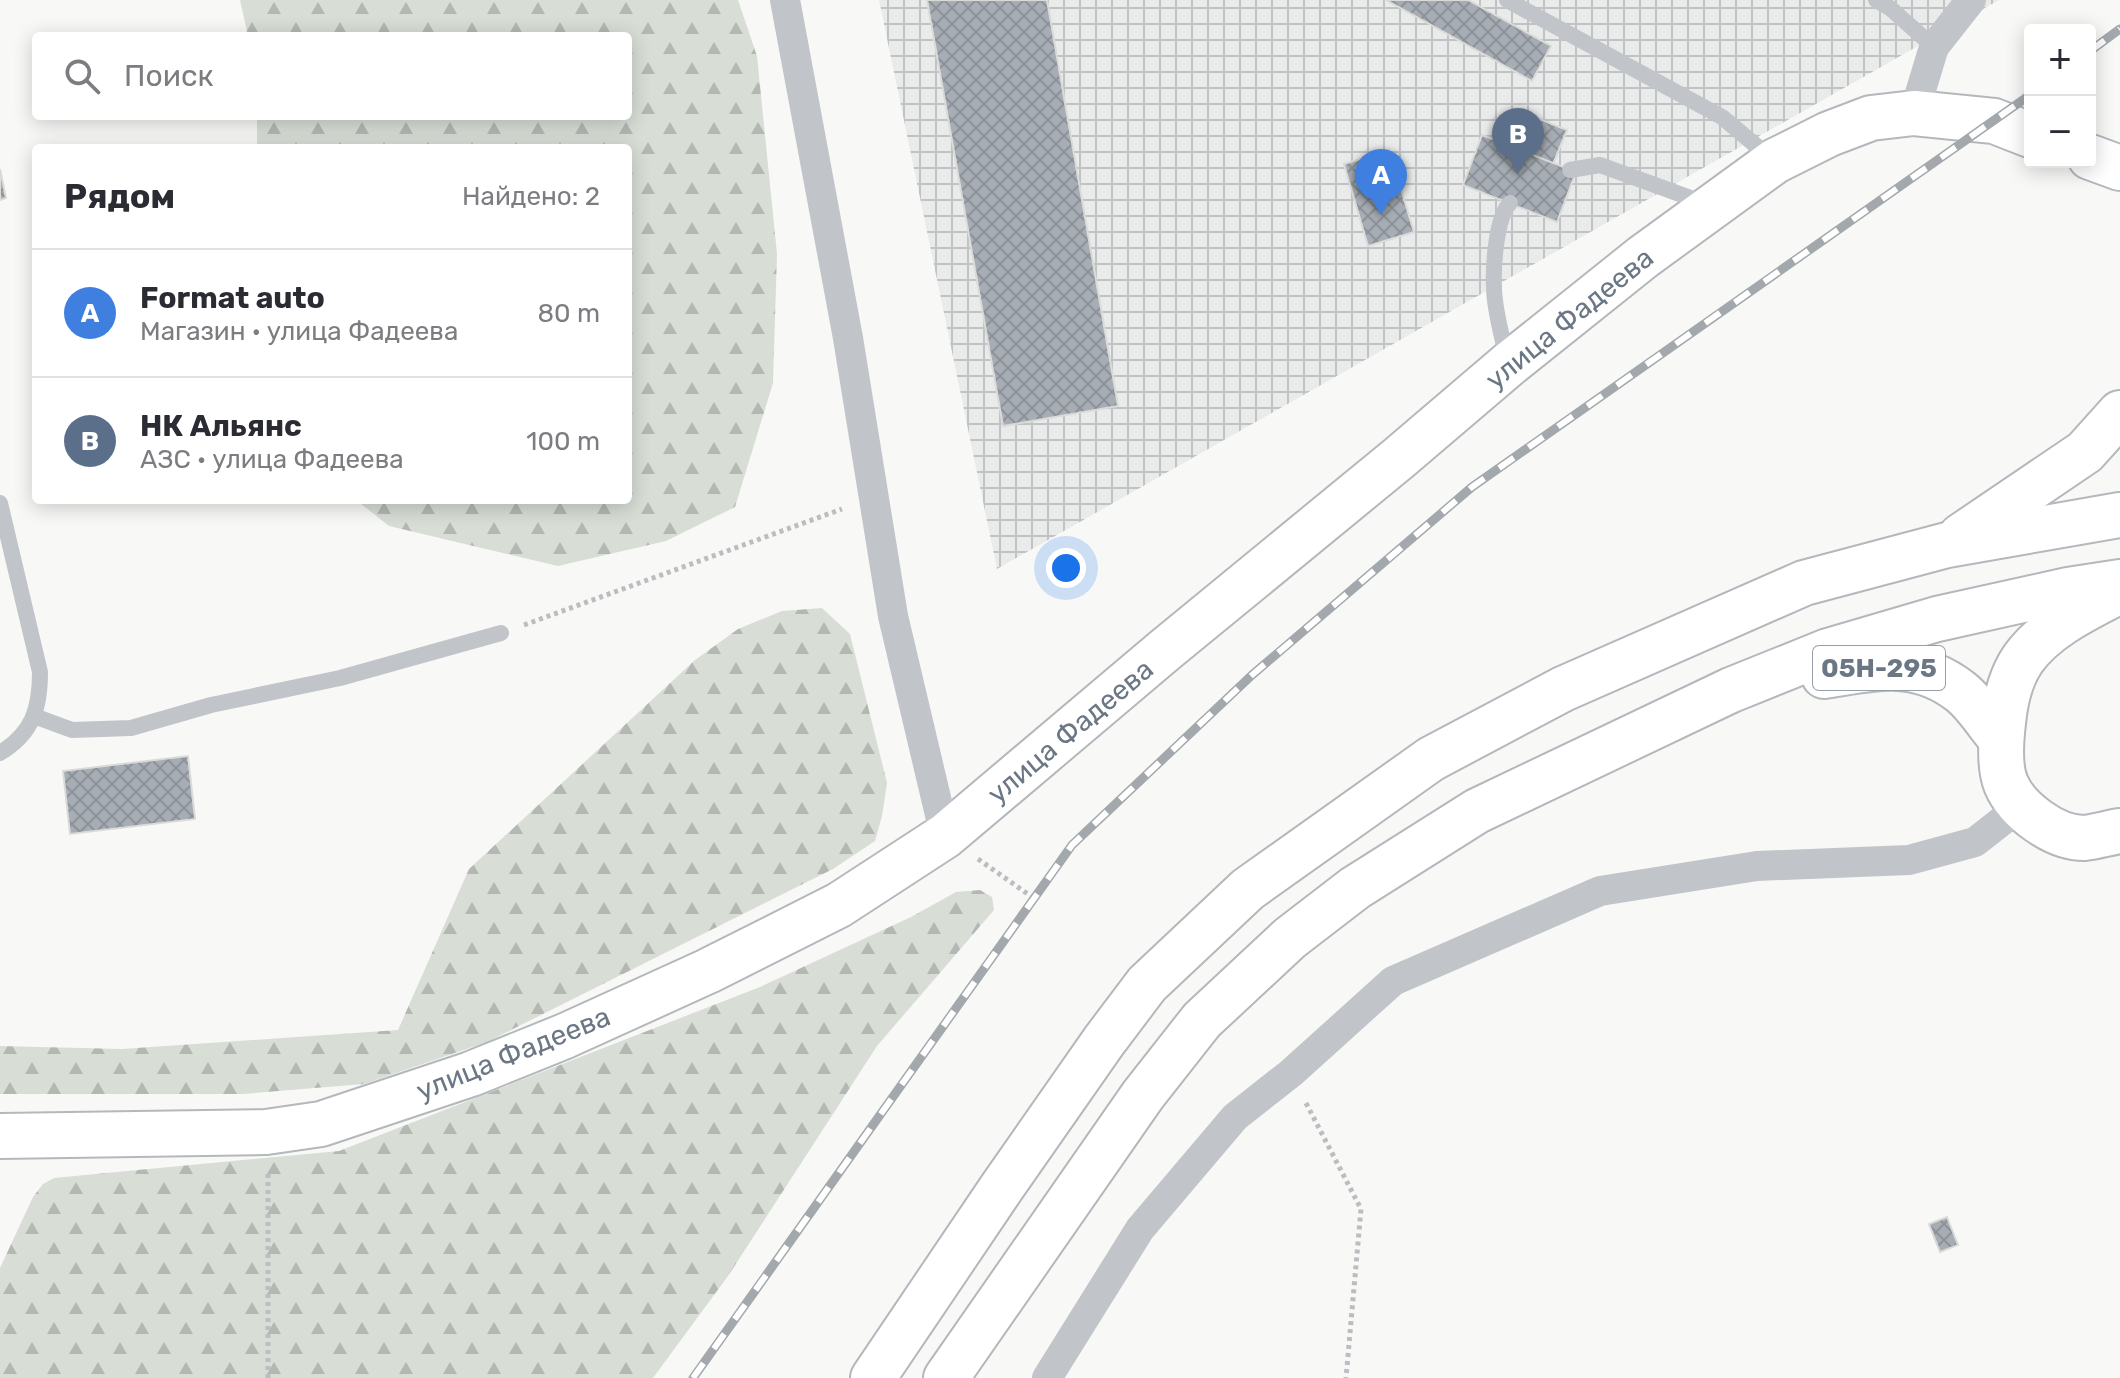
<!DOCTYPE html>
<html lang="ru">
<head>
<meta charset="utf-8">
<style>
  :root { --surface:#fff; --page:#f7f7f7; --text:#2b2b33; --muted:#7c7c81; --line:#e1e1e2; --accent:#d93025 }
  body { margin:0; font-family:Rubik,sans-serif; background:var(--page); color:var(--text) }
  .controls { position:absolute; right:24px; top:24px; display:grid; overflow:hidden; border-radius:8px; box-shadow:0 4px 20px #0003 }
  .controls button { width:72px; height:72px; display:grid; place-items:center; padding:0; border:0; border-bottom:2px solid var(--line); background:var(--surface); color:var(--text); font:40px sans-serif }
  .you { position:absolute; left:1066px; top:568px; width:28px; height:28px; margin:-20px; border:6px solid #fff; border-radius:50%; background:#1a73e8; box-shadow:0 0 0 12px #1a73e833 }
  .badge { display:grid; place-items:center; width:52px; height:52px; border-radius:50%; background:var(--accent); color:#fff; font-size:26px; font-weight:700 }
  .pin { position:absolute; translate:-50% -66px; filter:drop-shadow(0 2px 4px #0008) }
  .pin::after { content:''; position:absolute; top:42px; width:28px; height:24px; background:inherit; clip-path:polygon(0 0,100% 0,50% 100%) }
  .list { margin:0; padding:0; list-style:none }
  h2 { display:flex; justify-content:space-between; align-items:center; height:104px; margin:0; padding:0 32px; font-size:34px }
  h2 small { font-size:26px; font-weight:400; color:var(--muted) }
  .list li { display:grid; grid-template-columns:52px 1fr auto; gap:24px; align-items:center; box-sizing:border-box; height:128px; padding:0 32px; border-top:2px solid var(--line) }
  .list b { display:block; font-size:30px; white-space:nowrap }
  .list p { margin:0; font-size:26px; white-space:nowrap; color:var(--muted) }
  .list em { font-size:26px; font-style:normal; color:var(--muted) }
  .icon { flex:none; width:44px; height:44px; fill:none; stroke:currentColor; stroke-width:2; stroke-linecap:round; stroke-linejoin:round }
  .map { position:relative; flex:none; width:2120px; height:1378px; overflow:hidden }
  .search { position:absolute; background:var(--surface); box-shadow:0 4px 20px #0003; left:32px; top:32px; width:600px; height:88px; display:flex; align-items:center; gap:20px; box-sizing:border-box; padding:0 28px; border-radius:8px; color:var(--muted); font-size:30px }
  .panel { position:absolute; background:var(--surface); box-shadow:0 4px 20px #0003; left:32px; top:144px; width:600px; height:360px; border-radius:8px }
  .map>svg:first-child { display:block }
  .industrial { fill:url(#industrial-grid) }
  .forest { fill:url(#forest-firs) }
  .building { fill:url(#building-cross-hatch); stroke:#dadad9; stroke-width:2 }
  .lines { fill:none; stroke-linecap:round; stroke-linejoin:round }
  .primary-casing { stroke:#b4b8bc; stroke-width:48 }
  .trunk-casing { stroke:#b4b7bb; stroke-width:48 }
  .path { stroke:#bbbdc0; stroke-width:5; stroke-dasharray:4 4; stroke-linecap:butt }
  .service { stroke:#c1c4c8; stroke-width:16 }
  .minor { stroke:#c1c4c8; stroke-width:30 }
  .primary { stroke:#fff; stroke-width:44 }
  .trunk { stroke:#fff; stroke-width:44 }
  .rail-casing { stroke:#a3a8ad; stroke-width:9 }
  .rail { stroke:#fff; stroke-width:6; stroke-dasharray:18; stroke-linecap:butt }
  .labels { text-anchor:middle; stroke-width:8; stroke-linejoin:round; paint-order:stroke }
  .shield { fill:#fff; stroke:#97a0a9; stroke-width:2 }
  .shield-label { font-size:26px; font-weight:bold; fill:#6b7784 }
  .street-label { font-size:28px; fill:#6b7784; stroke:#fff }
</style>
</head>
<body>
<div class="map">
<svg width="2120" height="1378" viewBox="0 0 2120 1378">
  <defs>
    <pattern id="industrial-grid" width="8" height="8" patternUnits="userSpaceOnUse" patternTransform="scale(2)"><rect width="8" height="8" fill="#e9eaea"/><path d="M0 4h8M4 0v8" fill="none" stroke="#c1c2c3"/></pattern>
    <pattern id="forest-firs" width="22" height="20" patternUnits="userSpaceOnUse" patternTransform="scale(2)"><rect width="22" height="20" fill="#d8ddd6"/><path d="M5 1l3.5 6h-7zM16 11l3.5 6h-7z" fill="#b3b8b3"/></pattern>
    <pattern id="building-cross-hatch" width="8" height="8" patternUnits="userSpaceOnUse" patternTransform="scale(2)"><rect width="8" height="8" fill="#a7adb4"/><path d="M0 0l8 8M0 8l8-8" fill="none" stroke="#8c9298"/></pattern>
  </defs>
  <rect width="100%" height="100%" fill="#f8f9f7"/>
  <polygon class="industrial" points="879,0 1999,0 997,569"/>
  <g class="forest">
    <polygon points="240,0 738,0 757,56 777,254 773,383 735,507 666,541 558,566 389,526 356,500 628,500 628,148 257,148 257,116 628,116 628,36 248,36"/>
    <polygon points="822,608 850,634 887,783 882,816 875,841 833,869 487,1042 364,1084 243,1094 0,1094 0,1046 122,1049 398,1030 469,869 695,660 738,629 782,611"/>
    <polygon points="980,890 992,897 994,910 877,1046 728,1276 653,1378 0,1378 0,1268 33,1197 43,1184 54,1178 339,1151 760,987 911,917 956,892"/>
  </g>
  <g class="building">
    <polygon points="927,0 1047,0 1118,406 1003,426"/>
    <polygon points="1386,0 1468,0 1551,46 1532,81"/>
    <polygon points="1517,110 1567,130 1553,164 1504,145"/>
    <polygon points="1482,135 1576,172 1557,222 1463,185"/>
    <polygon points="1389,150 1414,232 1368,246 1344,164"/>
    <polygon points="0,169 6,198 0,200"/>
    <polygon points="188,756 195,819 70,834 63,771"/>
    <polygon points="1947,1217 1958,1245 1940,1252 1929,1224"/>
  </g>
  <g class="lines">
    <defs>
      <g id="primary">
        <polyline points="2090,157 2120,168"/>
        <polyline points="0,1136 266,1132 321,1124 471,1074 565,1036 708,971 839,905 945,836 1165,650 1399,458 1508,365 1643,257 1775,161 1829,134 1871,118 1914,113 1994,121 2030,135"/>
      </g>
      <g id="trunk">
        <polyline points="1961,536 2085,452 2120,413"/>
        <path d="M2118,592c-33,17 -73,36 -95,67 -13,19 -18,42 -20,64 -2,17 -4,44 3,61 11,26 48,54 78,54 11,-1 24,-5 36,-7"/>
        <path d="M1824,676c53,-8 92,-19 137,16 15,12 27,32 40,47"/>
        <polyline points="873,1378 1002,1187 1104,1041 1147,984 1248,889 1431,759 1563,689 1804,583 1947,545 2120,515"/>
        <polyline points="946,1378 1143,1095 1202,1020 1290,938 1355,888 1477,811 1731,690 1828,651 1937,619 2068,590 2120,582"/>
      </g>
    </defs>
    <use href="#primary" class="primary-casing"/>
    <use href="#trunk" class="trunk-casing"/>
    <g class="path">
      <polyline points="524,625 842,509"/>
      <polyline points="978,859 1032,897"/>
      <polyline points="1306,1103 1361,1209 1346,1378"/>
      <polyline points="268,1378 268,1171"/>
    </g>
    <g class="service">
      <polyline points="1507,0 1722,117 1772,159"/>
      <polyline points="1876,0 1890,8 1934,47"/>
      <polyline points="1570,170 1600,165 1707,204"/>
      <path d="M1507,361c-4,-24 -13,-50 -13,-74 -1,-20 2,-70 16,-84"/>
      <path d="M0,503l40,169c0,36 -7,61 -40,81"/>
      <polyline points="34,716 72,730 131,728 211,705 340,678 501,633"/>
    </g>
    <g class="minor">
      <polyline points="785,0 848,338 893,616 945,836"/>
      <polyline points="1914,113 1934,47 1971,0"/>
      <polyline points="1047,1378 1140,1229 1235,1117 1291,1073 1393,981 1600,891 1757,866 1909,860 1975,842 2021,806"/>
    </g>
    <use href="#primary" class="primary"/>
    <use href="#trunk" class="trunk"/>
    <defs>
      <g id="rail">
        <polyline points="2090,51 2120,29"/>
        <polyline points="693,1378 1072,845 1252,675 1472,487 2030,95"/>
      </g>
    </defs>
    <use href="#rail" class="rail-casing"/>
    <use href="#rail" class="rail"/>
  </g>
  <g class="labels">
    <rect class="shield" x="1813" y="646" width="132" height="44" rx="6"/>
    <g class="shield-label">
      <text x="1879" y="677">05Н-295</text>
    </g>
    <g class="street-label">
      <text transform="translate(1569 318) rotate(-39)" y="10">улица Фадеева</text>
      <text transform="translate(1070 731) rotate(-40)" y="10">улица Фадеева</text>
      <text transform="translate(513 1053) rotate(-22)" y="10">улица Фадеева</text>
    </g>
  </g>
</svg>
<div class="controls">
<button>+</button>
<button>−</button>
</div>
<div class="you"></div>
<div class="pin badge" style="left:1381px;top:215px;background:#3f7fe0">A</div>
<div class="pin badge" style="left:1518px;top:174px;background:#5c6f8a">B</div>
<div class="search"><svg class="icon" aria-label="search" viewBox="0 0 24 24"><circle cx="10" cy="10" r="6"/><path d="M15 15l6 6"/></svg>Поиск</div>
<section class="panel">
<h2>Рядом<small>Найдено: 2</small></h2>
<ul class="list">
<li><span class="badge" style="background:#3f7fe0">A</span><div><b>Format auto</b><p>Магазин · улица Фадеева</p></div><em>80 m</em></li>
<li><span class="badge" style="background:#5c6f8a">B</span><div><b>НК Альянс</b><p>АЗС · улица Фадеева</p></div><em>100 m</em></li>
</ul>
</section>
</div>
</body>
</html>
